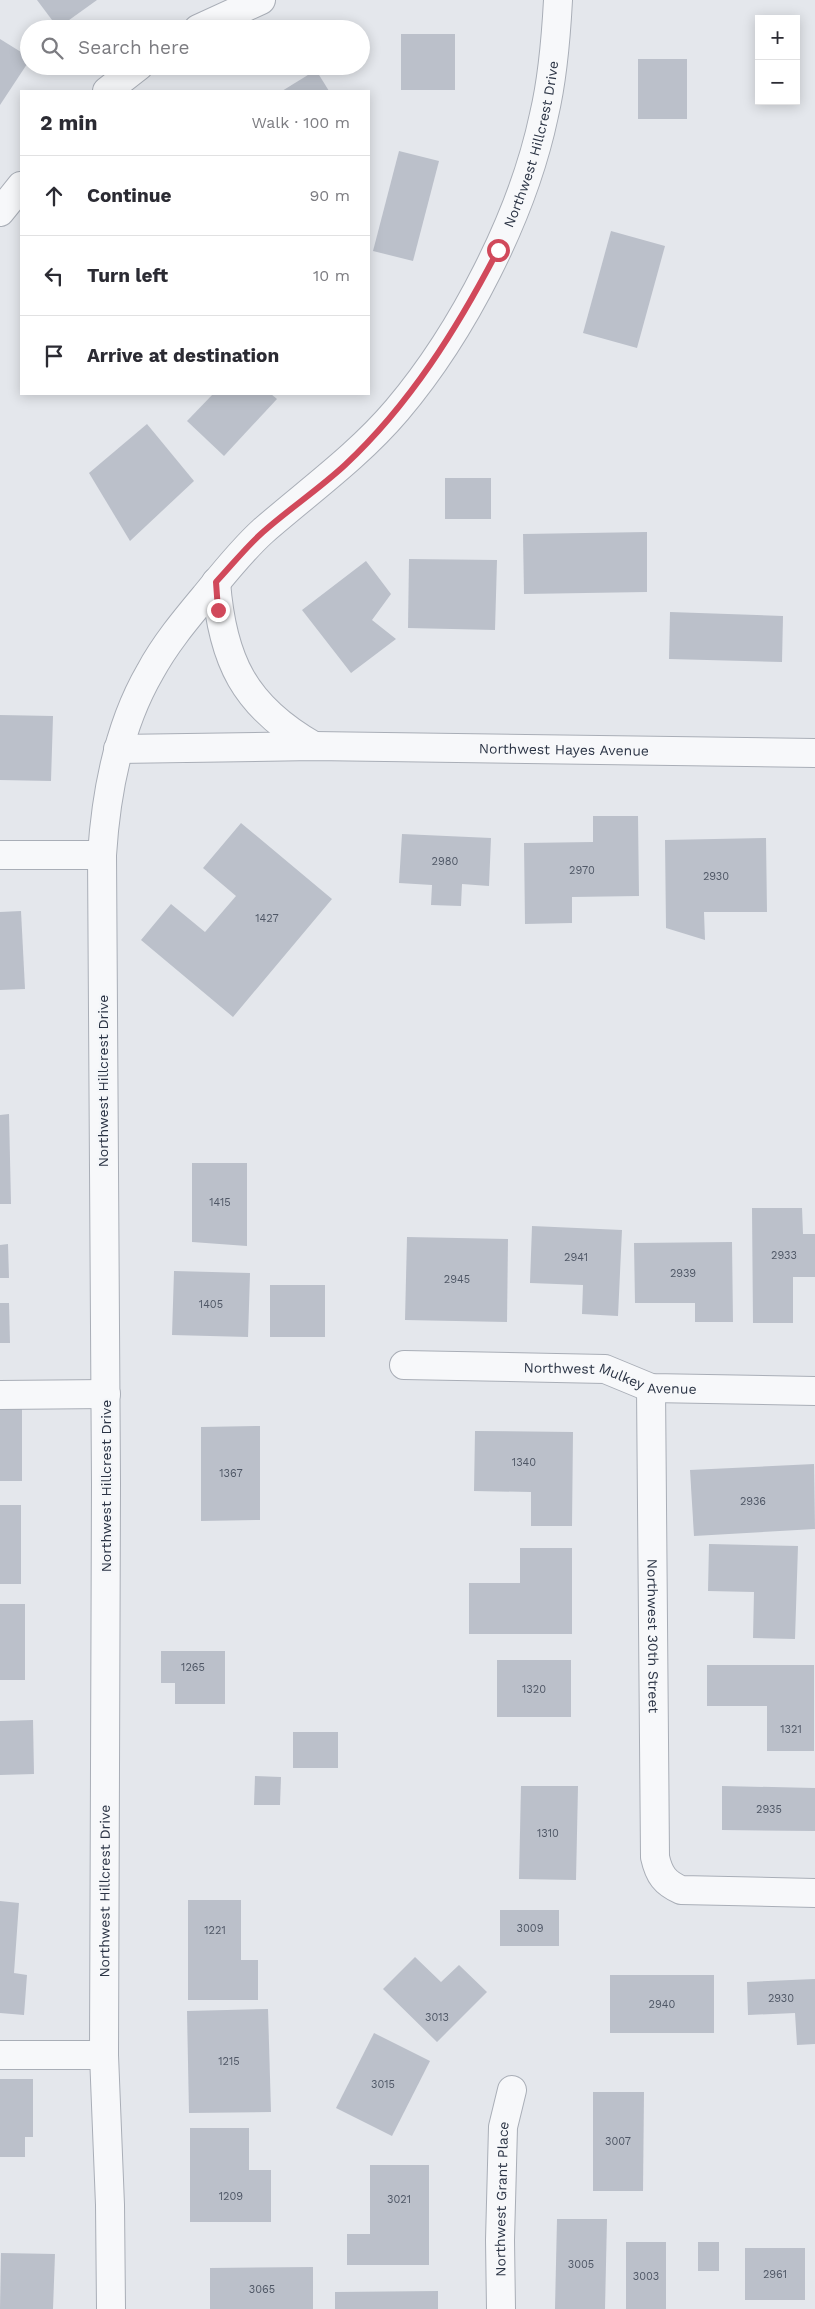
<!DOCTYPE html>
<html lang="en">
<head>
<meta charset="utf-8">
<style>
  :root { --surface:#fff; --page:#f7f7f7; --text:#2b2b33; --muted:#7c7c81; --line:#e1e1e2 }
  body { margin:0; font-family:"Work Sans",sans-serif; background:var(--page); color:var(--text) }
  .controls { position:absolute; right:15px; top:15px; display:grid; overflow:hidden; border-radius:0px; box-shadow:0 2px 12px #0003 }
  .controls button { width:45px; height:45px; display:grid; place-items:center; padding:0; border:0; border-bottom:1px solid var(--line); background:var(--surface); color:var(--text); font:25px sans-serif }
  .stop { position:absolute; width:15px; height:15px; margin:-11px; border:4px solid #d1495b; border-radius:50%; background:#fff }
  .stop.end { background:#d1495b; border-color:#fff; box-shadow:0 1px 5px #0008 }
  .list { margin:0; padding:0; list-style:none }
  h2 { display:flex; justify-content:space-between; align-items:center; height:65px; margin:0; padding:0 20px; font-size:21px }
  h2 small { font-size:16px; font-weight:400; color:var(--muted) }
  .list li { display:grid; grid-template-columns:32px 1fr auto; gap:15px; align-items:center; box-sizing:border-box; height:80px; padding:0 20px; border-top:1px solid var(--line) }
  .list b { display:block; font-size:19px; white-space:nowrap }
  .list em { font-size:16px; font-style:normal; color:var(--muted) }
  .icon { flex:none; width:28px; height:28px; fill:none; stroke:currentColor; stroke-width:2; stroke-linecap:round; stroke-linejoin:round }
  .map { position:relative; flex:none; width:815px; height:2309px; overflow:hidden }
  .search { position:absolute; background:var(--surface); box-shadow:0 2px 12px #0003; left:20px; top:20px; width:350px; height:55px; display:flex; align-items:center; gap:12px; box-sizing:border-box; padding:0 18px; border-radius:28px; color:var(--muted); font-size:19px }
  .panel { position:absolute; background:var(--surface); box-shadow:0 2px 12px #0003; left:20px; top:90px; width:350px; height:305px; border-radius:0px }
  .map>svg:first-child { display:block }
  .building { fill:#bbc0ca }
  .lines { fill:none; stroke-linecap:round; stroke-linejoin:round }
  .minor-casing { stroke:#a9aeb7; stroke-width:30 }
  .minor { stroke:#f7f8fa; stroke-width:28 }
  .route { stroke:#d1495b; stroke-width:6 }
  .labels { text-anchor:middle; stroke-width:4.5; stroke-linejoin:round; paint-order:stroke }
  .number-label { font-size:11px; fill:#4f5766 }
  .street-label { font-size:14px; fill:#2b3445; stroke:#f4f6f9 }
</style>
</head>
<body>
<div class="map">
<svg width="815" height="2309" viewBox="0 0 815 2309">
  <rect width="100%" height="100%" fill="#e4e7ec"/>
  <g class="building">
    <polygon points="37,0 97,0 58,28"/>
    <rect x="401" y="34" width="54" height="56"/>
    <polygon points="0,39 29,57 29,61 0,105"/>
    <rect x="638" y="59" width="49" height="60"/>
    <polygon points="316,70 329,91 282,91"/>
    <polygon points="399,151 439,161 413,261 373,251"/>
    <polygon points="611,231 665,246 637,348 583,333"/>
    <polygon points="213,394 271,394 277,399 224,456 187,421"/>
    <polygon points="147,424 194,481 130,541 89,473"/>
    <rect x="445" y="478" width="46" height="41"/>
    <polygon points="647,532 647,592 524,594 523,534"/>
    <polygon points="409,559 497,560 495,630 408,628"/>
    <polygon points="366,561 391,594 372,620 396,639 351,673 302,610"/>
    <polygon points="670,612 783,616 782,662 669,659"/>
    <polygon points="0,715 53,716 51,781 0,780"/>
    <polygon points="593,816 638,816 639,896 572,897 572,923 525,924 524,843 593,842"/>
    <polygon points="241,823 332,899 233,1017 141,940 171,904 205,932 236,896 203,868"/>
    <polygon points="402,834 491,838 489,886 462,884 461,906 431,905 432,885 399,883"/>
    <polygon points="766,838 767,912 704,912 705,940 666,928 665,840"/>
    <polygon points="21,911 25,989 0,990 0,912"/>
    <polygon points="9,1114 11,1204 0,1204 0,1115"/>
    <polygon points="192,1163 247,1163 247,1246 192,1242"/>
    <polygon points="752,1208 802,1208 803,1234 815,1234 815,1277 793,1277 793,1323 753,1323"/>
    <polygon points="532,1226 622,1230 618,1316 582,1314 583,1285 530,1283"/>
    <polygon points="407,1237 508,1239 507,1322 405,1320"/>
    <polygon points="732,1242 733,1322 695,1322 695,1303 635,1303 634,1243"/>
    <polygon points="8,1244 9,1278 0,1278 0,1245"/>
    <polygon points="174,1271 250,1273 248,1337 172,1335"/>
    <rect x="270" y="1285" width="55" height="52"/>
    <polygon points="0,1303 9,1303 10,1343 0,1343"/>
    <rect x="0" y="1408" width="22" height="73"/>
    <polygon points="260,1426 260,1520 201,1521 201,1427"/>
    <polygon points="475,1431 573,1432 572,1526 531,1526 531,1492 474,1491"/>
    <polygon points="814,1464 815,1529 694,1536 690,1470"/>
    <rect x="0" y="1505" width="21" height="79"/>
    <polygon points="709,1544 798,1546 795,1639 753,1638 754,1592 708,1591"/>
    <polygon points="520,1548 572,1548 572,1634 469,1634 469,1583 520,1583"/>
    <rect x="0" y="1604" width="25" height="76"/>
    <polygon points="161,1651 225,1651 225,1704 175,1704 175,1683 161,1683"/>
    <rect x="497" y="1660" width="74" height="57"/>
    <polygon points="707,1665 814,1665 814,1751 767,1751 767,1706 707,1706"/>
    <polygon points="33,1720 34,1774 0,1775 0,1721"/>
    <rect x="293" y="1732" width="45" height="36"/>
    <polygon points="255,1776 281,1777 280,1805 254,1805"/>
    <polygon points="521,1786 578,1786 576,1880 519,1879"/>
    <polygon points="722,1786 815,1788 815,1831 722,1830"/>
    <polygon points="188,1900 241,1900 241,1960 258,1960 258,2000 188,2000"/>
    <polygon points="0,1901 19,1903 14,1973 27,1975 24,2015 0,2013"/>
    <rect x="500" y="1910" width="59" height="36"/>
    <polygon points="415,1957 441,1982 459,1965 487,1992 437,2042 383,1989"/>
    <rect x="610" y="1975" width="104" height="58"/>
    <polygon points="815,1979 815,2044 797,2045 795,2013 748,2015 747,1982"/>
    <polygon points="268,2009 271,2112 189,2113 187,2011"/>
    <polygon points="374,2033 430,2061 392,2136 336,2108"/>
    <polygon points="0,2079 33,2079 33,2137 25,2137 25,2157 0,2157"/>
    <polygon points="593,2092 644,2092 643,2191 593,2191"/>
    <polygon points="190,2128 249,2128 249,2170 271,2170 271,2222 190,2222"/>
    <polygon points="370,2165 429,2165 429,2265 347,2265 347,2234 370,2234"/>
    <polygon points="557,2219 607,2219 605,2309 555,2309"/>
    <rect x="626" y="2242" width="40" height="67"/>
    <rect x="698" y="2242" width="21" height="29"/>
    <rect x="745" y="2248" width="60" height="52"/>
    <polygon points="1,2253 55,2254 53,2309 0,2309"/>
    <polygon points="313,2267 313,2309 210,2309 210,2268"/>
    <polygon points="438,2291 438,2309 335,2309 335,2292"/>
  </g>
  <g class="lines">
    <defs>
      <g id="minor">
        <polyline points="198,29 261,0"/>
        <polyline points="107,91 139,66"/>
        <polyline points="0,212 21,186"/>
        <path d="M216,582c6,78 28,124 98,164"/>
        <path id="s1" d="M118,749l196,-3 501,7"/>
        <polyline points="0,855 102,855"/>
        <path id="s2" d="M404,1365l201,4 46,19 164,3"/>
        <path id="s3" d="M651,1388l4,469c4,18 10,26 26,33l134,3"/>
        <polyline points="0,1395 106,1394"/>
        <polyline points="0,2055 104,2055"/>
        <path id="s4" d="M111,2309l-1,-104 -6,-150 2,-571 -4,-629c4,-62 16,-128 48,-183 15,-28 36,-53 56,-77 18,-22 36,-45 57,-64 46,-40 95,-75 134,-121 66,-78 126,-195 147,-295 9,-38 12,-77 14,-115"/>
        <path id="s5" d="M501,2309l-1,-69 3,-113 9,-37"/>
      </g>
    </defs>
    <use href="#minor" class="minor-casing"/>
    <use href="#minor" class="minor"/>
  </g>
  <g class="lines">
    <path class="route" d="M218,610l-2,-28c16,-17 30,-35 47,-50 26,-23 56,-43 82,-67 65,-61 112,-136 153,-215"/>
  </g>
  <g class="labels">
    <g class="number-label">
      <text x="445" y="865">2980</text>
      <text x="582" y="874">2970</text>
      <text x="716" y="880">2930</text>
      <text x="267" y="922">1427</text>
      <text x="220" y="1206">1415</text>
      <text x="784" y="1259">2933</text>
      <text x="576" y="1261">2941</text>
      <text x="683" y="1277">2939</text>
      <text x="457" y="1283">2945</text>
      <text x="211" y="1308">1405</text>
      <text x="524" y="1466">1340</text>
      <text x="231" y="1477">1367</text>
      <text x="753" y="1505">2936</text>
      <text x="193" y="1671">1265</text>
      <text x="534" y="1693">1320</text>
      <text x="791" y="1733">1321</text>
      <text x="769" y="1813">2935</text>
      <text x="548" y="1837">1310</text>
      <text x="530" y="1932">3009</text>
      <text x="215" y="1934">1221</text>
      <text x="781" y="2002">2930</text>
      <text x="662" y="2008">2940</text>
      <text x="437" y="2021">3013</text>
      <text x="229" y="2065">1215</text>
      <text x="383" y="2088">3015</text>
      <text x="618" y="2145">3007</text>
      <text x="231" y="2200">1209</text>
      <text x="399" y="2203">3021</text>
      <text x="581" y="2268">3005</text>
      <text x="775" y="2278">2961</text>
      <text x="646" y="2280">3003</text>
      <text x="262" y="2293">3065</text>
    </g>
    <g class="street-label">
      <text dy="5" stroke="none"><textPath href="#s4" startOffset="2308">Northwest Hillcrest Drive</textPath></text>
      <text dy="5" stroke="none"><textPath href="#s1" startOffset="446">Northwest Hayes Avenue</textPath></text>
      <text transform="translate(103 1081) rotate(-90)" y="5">Northwest Hillcrest Drive</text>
      <text dy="5" stroke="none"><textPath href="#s2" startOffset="208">Northwest Mulkey Avenue</textPath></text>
      <text transform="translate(106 1486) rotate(-90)" y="5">Northwest Hillcrest Drive</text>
      <text dy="5" stroke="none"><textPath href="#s3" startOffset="248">Northwest 30th Street</textPath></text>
      <text dy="5" stroke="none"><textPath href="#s4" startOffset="418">Northwest Hillcrest Drive</textPath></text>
      <text dy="5" stroke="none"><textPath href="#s5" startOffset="110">Northwest Grant Place</textPath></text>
    </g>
  </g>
</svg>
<div class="controls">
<button>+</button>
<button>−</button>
</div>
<div class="stop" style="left:498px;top:250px"></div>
<div class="stop end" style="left:218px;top:610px"></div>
<div class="search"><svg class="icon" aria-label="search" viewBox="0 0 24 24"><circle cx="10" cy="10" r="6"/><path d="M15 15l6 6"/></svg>Search here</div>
<section class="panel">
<h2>2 min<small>Walk · 100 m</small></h2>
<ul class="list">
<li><svg class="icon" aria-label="ahead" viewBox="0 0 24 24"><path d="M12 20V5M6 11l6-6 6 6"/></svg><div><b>Continue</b></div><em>90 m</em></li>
<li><svg class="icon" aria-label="left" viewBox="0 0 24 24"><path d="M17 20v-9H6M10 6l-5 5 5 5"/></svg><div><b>Turn left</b></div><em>10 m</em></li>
<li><svg class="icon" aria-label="arrive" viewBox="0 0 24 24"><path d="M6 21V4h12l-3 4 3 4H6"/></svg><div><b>Arrive at destination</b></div></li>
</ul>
</section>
</div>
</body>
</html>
